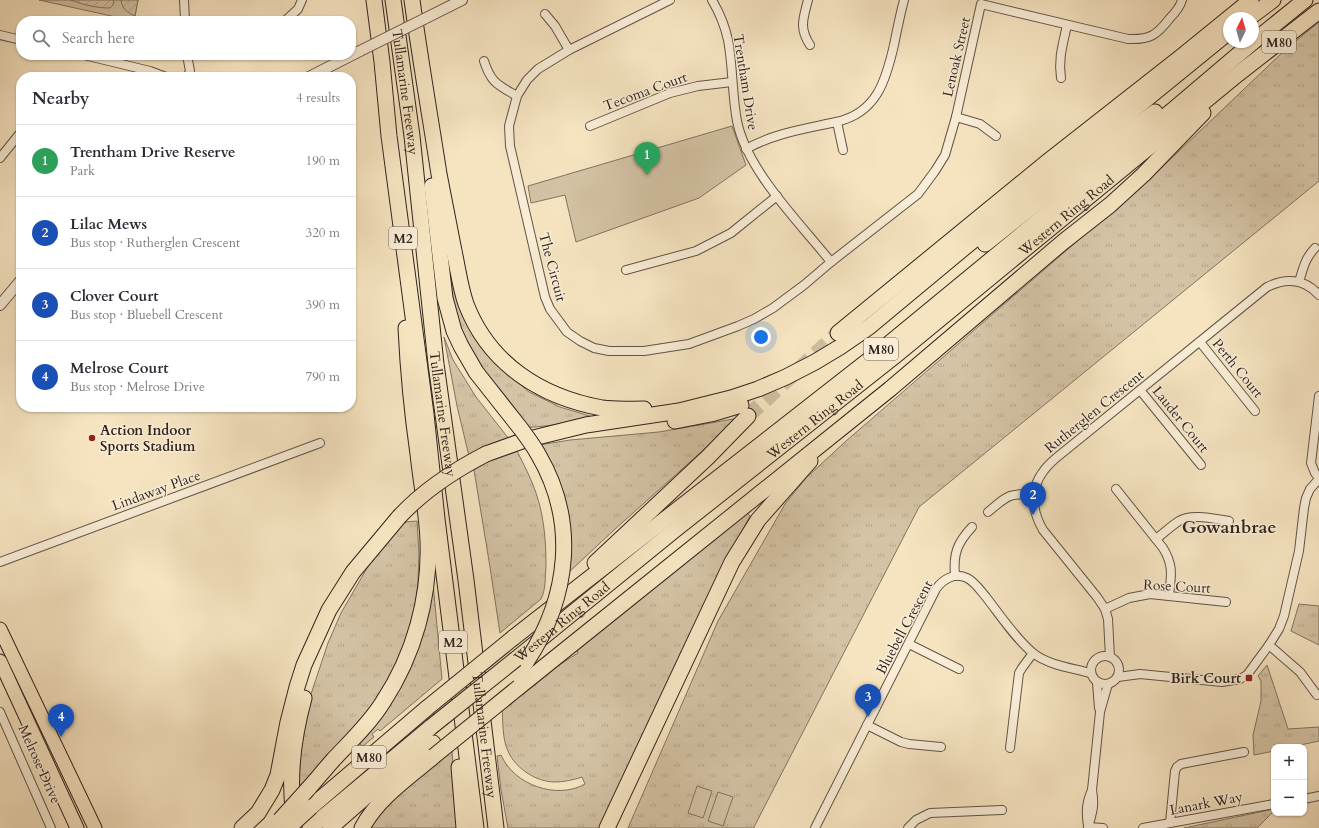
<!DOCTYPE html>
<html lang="en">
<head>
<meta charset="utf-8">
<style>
  :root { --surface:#fff; --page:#f7f7f7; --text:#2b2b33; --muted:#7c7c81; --line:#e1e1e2; --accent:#8f2418 }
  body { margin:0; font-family:Cardo,serif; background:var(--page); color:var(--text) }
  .controls { position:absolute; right:12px; bottom:12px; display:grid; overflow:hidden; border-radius:8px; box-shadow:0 1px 3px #0004 }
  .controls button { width:36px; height:36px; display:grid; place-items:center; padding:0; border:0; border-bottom:1px solid var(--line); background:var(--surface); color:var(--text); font:20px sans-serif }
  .compass { position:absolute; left:1223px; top:12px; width:36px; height:36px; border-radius:50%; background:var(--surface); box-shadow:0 1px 3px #0004; rotate:5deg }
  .you { position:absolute; left:761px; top:337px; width:14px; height:14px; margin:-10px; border:3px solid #fff; border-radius:50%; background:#1a73e8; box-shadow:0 0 0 6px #1a73e833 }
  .badge { display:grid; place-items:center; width:26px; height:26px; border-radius:50%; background:var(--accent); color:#fff; font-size:13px; font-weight:700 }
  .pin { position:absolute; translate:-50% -33px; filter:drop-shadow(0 1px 2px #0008) }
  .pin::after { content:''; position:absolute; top:21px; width:14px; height:12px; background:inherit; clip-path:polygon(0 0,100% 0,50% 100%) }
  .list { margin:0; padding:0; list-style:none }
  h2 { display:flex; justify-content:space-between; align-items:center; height:52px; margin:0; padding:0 16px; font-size:17px }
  h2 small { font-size:13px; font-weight:400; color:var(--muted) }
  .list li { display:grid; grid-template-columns:26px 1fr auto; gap:12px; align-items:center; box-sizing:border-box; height:72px; padding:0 16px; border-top:1px solid var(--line) }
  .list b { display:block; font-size:15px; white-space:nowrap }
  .list p { margin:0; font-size:13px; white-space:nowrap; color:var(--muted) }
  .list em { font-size:13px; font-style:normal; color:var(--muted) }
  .icon { flex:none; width:22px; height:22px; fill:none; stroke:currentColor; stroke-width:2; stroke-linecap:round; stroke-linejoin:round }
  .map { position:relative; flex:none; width:1319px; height:828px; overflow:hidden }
  .search { position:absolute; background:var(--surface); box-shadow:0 1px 3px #0004; left:16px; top:16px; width:340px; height:44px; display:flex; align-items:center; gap:10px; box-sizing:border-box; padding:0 14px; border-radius:16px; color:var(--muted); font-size:15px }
  .panel { position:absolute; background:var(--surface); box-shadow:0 1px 3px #0004; left:16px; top:72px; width:340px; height:340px; border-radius:16px }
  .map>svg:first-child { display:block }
  .grass { fill:url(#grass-tufts); stroke:#827461 }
  .park { fill:#d4c3a5; stroke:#827461 }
  .garden { fill:url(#garden-furrows); stroke:#827461 }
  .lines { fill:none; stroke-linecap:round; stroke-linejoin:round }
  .motorway-tunnel { stroke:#cebea0; stroke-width:15; stroke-dasharray:15 8; stroke-linecap:butt }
  .minor-casing { stroke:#615446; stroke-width:10 }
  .tertiary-casing { stroke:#615446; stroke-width:12 }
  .primary-casing { stroke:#2f241d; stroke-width:15 }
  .motorway-casing { stroke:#2f241d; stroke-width:17 }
  .minor { stroke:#f9edd7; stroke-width:8 }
  .tertiary { stroke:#f9edd7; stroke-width:10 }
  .primary { stroke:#f6e4c1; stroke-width:13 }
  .motorway { stroke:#f6e4c1; stroke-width:15 }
  .tertiary-bridge-casing { stroke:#615446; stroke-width:12; stroke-linecap:butt }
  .motorway-bridge-casing { stroke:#2f241d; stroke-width:17; stroke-linecap:butt }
  .tertiary-bridge { stroke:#f9edd7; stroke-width:10 }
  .motorway-bridge { stroke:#f6e4c1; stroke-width:15 }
  .poi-dot { fill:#8f2418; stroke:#f9edd7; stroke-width:1.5 }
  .labels { text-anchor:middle; stroke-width:3; stroke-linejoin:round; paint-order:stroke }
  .shield { fill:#f9edd7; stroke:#6c6055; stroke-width:1 }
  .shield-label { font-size:13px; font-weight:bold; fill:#2f241d }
  .street-label { font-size:14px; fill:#2f241d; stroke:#f9edd7 }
  .poi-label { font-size:14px; font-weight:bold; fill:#2f241d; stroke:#f9edd7; text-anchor:start }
  .district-label { font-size:18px; font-weight:bold; fill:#2f241d; stroke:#f9edd7 }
</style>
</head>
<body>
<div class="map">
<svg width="1319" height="828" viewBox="0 0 1319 828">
  <defs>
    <pattern id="grass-tufts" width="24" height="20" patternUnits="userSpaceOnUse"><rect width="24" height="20" fill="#d4c3a5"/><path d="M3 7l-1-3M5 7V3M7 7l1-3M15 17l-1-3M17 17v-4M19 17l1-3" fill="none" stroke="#b6a78e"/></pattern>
    <pattern id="garden-furrows" width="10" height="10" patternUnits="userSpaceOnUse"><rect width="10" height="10" fill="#d4c3a5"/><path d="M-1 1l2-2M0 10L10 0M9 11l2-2" fill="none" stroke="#b6a78e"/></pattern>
  </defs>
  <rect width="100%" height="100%" fill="#f6e4c1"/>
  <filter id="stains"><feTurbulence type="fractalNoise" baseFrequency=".005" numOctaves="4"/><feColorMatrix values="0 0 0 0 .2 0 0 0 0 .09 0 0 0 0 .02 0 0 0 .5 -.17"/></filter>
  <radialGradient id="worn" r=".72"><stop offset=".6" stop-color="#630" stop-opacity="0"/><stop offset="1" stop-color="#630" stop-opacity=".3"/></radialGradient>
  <g class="grass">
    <polygon points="1319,22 1319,181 919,507 754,827 754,828 628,828 718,621 785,504 806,478 846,441 1156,173 1285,50"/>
    <polygon points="446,250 500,367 529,392 560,407 603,420 525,428 483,372 463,338 448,278"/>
    <polygon points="444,337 453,360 476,397 509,439 469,456 457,406"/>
    <polygon points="739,418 614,530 567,574 539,445 570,440 659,432"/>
    <path d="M517,451c7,14 14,27 19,42 8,23 10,48 10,73 -1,11 0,23 -5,33l-41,34 -10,-66 -16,-97 19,-12z"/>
    <path d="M746,512l4,4 -15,28 -50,108 -4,-1 -12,34 -68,143h-93l-7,-38 -4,-34 4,-1c13,30 56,45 84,29l-3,-7c-9,3 -18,5 -27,5 -19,0 -40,-14 -47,-31 -6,-12 -5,-31 -6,-44l54,-40 22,-14 -2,-6 134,-107 2,2 3,-2 -2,-3z"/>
    <polygon points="417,521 419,553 418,582 415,609 407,637 394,673 374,707 298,789 301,745 309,700 328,643 341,613 370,563 400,526 406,522"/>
    <polygon points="432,573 442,679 380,731 378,729 372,734 374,737 362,747 359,742 380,717"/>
    <polygon points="1299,604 1319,606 1319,645 1291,631"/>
    <polygon points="1267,665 1288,729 1319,727 1319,741 1291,747 1274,747 1274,751 1254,755 1253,735 1261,701 1261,681 1258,676"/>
    <polygon points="452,751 457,828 370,828 386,804"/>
    <polygon points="1274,809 1274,811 1257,828 1184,828"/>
  </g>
  <g class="park">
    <polygon points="39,0 138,0 134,21"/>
    <polygon points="732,126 746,165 699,198 576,242 565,195 531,203 528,186"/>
    <polygon points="697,786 712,791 703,818 688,813"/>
    <polygon points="718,792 733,797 723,826 708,821"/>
  </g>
  <g class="garden">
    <path d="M71,0h43l-1,5 -3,3c-13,0 -26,-3 -39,-8z"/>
    <path d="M121,0h17l-3,16c-8,-4 -13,-7 -14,-16z"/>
  </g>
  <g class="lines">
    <polyline class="motorway-tunnel" points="748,416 838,333"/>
    <defs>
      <g id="minor">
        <polyline points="184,0 185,21"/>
        <path d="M670,0l-101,50 -31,19 -11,11 -10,16 -8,30 1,20 35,151 5,12 17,23 13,9 14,7 15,3h35l45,-7 49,-18 16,-7 19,-11 31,-23 27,-23 87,-68 17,-23 10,-16 11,-38 25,-113 147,35c22,1 29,-4 42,-21 5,-5 10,-11 12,-18"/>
        <path d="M712,0c7,12 13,26 16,40 5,26 4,55 9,81 10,50 63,102 94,141"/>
        <path d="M808,0c-5,19 -9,28 2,45"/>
        <polyline points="545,14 555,26 569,50"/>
        <polyline points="285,21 298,9 302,0"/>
        <polyline points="0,35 21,40"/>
        <polyline points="84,55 150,71 166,77"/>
        <path d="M484,61c7,22 14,24 33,35"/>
        <polyline points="187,77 190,71 187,55"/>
        <path d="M1061,78c-3,-19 2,-34 6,-53"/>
        <polyline points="956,117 980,124 996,136"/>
        <polyline points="837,122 843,150"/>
        <polyline points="590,126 670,93 698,86 732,82"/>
        <path d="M746,149c29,-16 59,-20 90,-27 41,-9 50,-42 58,-77 3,-15 6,-30 10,-45"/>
        <polyline points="0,158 21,132"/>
        <polyline points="626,270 696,251 731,233 777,196"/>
        <path d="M1299,282c4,-13 6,-24 16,-34"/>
        <polyline points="1200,342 1255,411"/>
        <polyline points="1140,390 1201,465"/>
        <polyline points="1319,396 1311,463 1315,473 1319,478"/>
        <path d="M1116,489l47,59c11,18 8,28 6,48"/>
        <path d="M988,512c18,-15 21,-20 45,-17"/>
        <path d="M1156,539c8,-6 15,-13 23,-18 12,-8 36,-2 50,0"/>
        <polyline points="0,562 320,443"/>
        <path d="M955,576c-2,-22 2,-33 17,-49"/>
        <polyline points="1105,609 1129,598 1150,594 1226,602"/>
        <polyline points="909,644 959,669"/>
        <polyline points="1269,645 1300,672 1317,695"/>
        <circle cx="1105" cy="670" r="14"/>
        <path d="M1110,657l-2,-38 -3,-10 -8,-12 -54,-67c-16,-28 -11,-52 13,-72l211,-171c18,-9 37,-9 52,8"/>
        <polyline points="1118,677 1140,674 1222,682 1240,679 1247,675 1269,645 1279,629 1284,616 1299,551 1304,508 1306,498 1310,489 1319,479"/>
        <polyline points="1097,683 1099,708"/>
        <polyline points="0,712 51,828"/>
        <polyline points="867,725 901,742 909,744 941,747"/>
        <polyline points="1010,748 1019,673 1022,668 1033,653"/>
        <polyline points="1304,799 1319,796"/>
        <polyline points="1170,823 1175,771 1177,767 1181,764 1244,752"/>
        <path d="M1088,826c-2,-13 -2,-23 4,-36"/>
        <polyline points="1088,827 1103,828"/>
        <path d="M815,828l121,-239c7,-10 19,-17 31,-11 8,4 13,12 19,19 14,18 29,41 47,56 15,12 39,15 57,20"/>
        <polyline points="908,828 916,820 930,813 1002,810"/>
        <path d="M1088,828c4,-16 7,-21 4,-38l8,-78 8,-28"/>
        <polyline points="1143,828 1274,804"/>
      </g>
      <g id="tertiary">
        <polyline points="424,19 462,0"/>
        <polyline points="309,77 360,51"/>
        <polyline points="0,305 21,280"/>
      </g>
      <g id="primary">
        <polyline points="0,629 95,828"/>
        <polyline points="0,661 77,828"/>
      </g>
      <g id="motorway">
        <polyline points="374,0 382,62 389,136 426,414 437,519 476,828"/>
        <path id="s1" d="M393,0l19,136 24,228 30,216 30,248"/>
        <path d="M412,0c8,58 18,116 27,174 5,26 10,51 15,77 4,18 6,36 12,53 23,60 75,93 136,104 13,2 28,1 42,1"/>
        <polyline points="1249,18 1273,0"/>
        <polyline points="1253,42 1305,0"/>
        <polyline points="432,186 445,298 454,331 461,346 476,372 521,429"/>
        <polyline points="985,244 1109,146 1155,112"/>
        <polyline points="838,333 1047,162 1181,57 1251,0"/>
        <polyline points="675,421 711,414 741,405"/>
        <polyline points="486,454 525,440 586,425 679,411 731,398 758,389 786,377 815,362 840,347 869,327 964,248 1229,32"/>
        <polyline points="595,563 708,457 748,416"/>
        <polyline points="513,638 874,356 1174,109 1253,42"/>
        <path id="s2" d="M516,659l160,-130 220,-174 342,-281 81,-63"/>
        <polyline points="519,687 890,389 1063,242 1110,205 1144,174 1203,113"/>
        <polyline points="493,696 512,679 527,661"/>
        <polyline points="459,767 464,828"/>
        <path d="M308,789c9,-10 17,-20 26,-30 17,-18 36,-36 49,-57 31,-47 47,-104 45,-161 -1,-29 -7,-58 -10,-87 -6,-42 -10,-84 -12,-126"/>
        <polyline points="311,807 427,708"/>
        <path d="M294,815c-6,-38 0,-80 10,-117"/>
        <polyline points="242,828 258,813 272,790 278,775 288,722 297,687 304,665 329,610 353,572 399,517"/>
        <polyline points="310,828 431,727"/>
        <polyline points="330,828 363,799 433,743"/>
        <path d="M362,828c16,-30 46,-50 72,-72"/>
        <polyline points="607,828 732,562 758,520 810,461"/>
      </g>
    </defs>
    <use href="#minor" class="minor-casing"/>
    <use href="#tertiary" class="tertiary-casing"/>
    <use href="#primary" class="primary-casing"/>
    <use href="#motorway" class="motorway-casing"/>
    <use href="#minor" class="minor"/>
    <use href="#tertiary" class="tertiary"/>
    <use href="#primary" class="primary"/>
    <use href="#motorway" class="motorway"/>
    <defs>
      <polyline id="tertiary-bridge" points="360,51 424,19"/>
      <g id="motorway-bridge">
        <path d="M521,429c6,8 12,16 17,25 40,68 31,143 -11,207"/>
        <path d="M399,517c25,-27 54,-46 87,-63"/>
        <polyline points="427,708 513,638"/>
        <polyline points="431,727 516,659"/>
        <polyline points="434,756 519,687"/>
        <polyline points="280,820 308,789"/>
        <polyline points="288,828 311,807"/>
      </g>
    </defs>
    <use href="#tertiary-bridge" class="tertiary-bridge-casing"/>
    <use href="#motorway-bridge" class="motorway-bridge-casing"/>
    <use href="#tertiary-bridge" class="tertiary-bridge"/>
    <use href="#motorway-bridge" class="motorway-bridge"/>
  </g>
  <g class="poi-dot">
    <circle cx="92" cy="438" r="4"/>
    <rect x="1245" y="674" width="8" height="8" rx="2"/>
  </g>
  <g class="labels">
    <g class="shield">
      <rect x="1262" y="31" width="34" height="22" rx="3"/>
      <rect x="389" y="227" width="28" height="22" rx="3"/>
      <rect x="864" y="338" width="34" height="22" rx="3"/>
      <rect x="439" y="631" width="28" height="22" rx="3"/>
      <rect x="352" y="746" width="34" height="22" rx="3"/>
    </g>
    <g class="shield-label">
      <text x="1279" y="47">M80</text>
      <text x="403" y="243">M2</text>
      <text x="881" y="354">M80</text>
      <text x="453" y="647">M2</text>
      <text x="369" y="762">M80</text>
    </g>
    <g class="street-label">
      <text transform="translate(956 57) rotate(-77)" y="5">Lenoak Street</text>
      <text transform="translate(746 82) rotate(81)" y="5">Trentham Drive</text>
      <text transform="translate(645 91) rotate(-20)" y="5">Tecoma Court</text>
      <text dy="5" stroke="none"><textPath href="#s1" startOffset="93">Tullamarine Freeway</textPath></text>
      <text dy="5" stroke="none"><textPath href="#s2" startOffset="707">Western Ring Road</textPath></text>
      <text transform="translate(553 267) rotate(75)" y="5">The Circuit</text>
      <text transform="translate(1238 368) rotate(51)" y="5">Perth Court</text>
      <text transform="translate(1094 411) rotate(-39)" y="5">Rutherglen Crescent</text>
      <text dy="5" stroke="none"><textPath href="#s1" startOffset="417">Tullamarine Freeway</textPath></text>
      <text dy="5" stroke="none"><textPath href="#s2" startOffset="383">Western Ring Road</textPath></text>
      <text transform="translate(1181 419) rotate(51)" y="5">Lauder Court</text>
      <text transform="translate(156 490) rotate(-20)" y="5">Lindaway Place</text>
      <text transform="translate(1177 586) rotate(3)" y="5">Rose Court</text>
      <text dy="5" stroke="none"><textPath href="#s2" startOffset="59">Western Ring Road</textPath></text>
      <text transform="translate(904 627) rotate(-62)" y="5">Bluebell Crescent</text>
      <text dy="5" stroke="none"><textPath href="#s1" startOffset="741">Tullamarine Freeway</textPath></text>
      <text transform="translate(40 764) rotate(66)" y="5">Melrose Drive</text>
      <text transform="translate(1206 803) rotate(-11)" y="5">Lanark Way</text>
    </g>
    <g class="poi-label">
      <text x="100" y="435">Action Indoor<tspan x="100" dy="16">Sports Stadium</tspan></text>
      <text x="1241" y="683" text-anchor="end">Birk Court</text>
    </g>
    <g class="district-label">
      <text x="1229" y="533">Gowanbrae</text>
    </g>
  </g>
  <rect width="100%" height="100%" filter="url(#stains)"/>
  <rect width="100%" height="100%" fill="url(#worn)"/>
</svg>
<div class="controls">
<button>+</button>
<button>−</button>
</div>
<svg class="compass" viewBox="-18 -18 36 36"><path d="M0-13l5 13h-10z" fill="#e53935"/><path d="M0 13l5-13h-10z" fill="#7c7c81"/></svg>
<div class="you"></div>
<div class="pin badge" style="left:647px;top:175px;background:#2e9e5b">1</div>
<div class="pin badge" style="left:1033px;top:515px;background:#1a4fb4">2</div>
<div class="pin badge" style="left:868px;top:717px;background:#1a4fb4">3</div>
<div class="pin badge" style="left:61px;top:737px;background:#1a4fb4">4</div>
<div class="search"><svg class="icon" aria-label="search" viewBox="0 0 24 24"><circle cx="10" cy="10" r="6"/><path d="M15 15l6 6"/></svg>Search here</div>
<section class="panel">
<h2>Nearby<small>4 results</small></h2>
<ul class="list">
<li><span class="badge" style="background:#2e9e5b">1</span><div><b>Trentham Drive Reserve</b><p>Park</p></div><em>190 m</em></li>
<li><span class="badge" style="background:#1a4fb4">2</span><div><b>Lilac Mews</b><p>Bus stop · Rutherglen Crescent</p></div><em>320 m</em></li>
<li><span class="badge" style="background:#1a4fb4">3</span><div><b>Clover Court</b><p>Bus stop · Bluebell Crescent</p></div><em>390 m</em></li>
<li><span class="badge" style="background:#1a4fb4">4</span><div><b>Melrose Court</b><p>Bus stop · Melrose Drive</p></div><em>790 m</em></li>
</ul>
</section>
</div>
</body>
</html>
